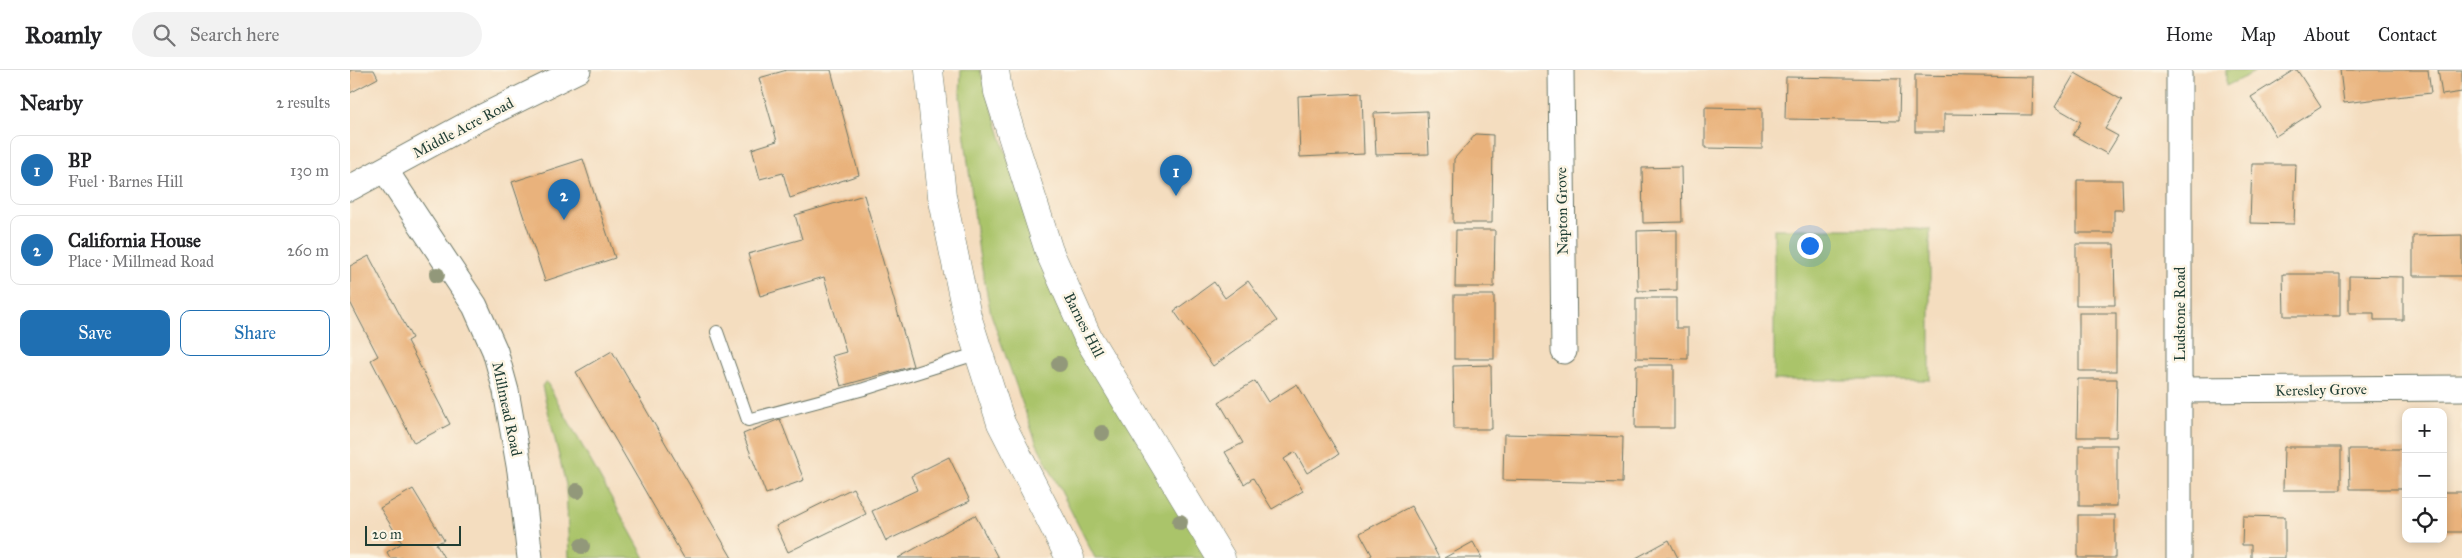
<!DOCTYPE html>
<html lang="en">
<head>
<meta charset="utf-8">
<style>
  :root { --surface:#fff; --page:#f2f2f2; --text:#202124; --muted:#757577; --line:#e0e0e0; --accent:#1f6fb2 }
  body { margin:0; font-family:"IM FELL Great Primer",serif; background:var(--page); color:var(--text) }
  .controls { position:absolute; right:15px; bottom:15px; display:grid; overflow:hidden; border-radius:10px; box-shadow:0 2px 8px #0003 }
  .controls button { width:45px; height:45px; display:grid; place-items:center; padding:0; border:0; border-bottom:1px solid var(--line); background:var(--surface); color:var(--text); font:25px sans-serif }
  .scale { position:absolute; left:15px; bottom:12px; width:96px; box-sizing:border-box; padding-left:5px; border:2px solid #1f3d34; border-top:0; font-size:14px; line-height:18px; white-space:nowrap; color:#1f3d34; -webkit-text-stroke:4px #fcf5e5; paint-order:stroke }
  .you { position:absolute; left:1459px; top:175px; width:18px; height:18px; margin:-12px; border:4px solid #fff; border-radius:50%; background:#1a73e8; box-shadow:0 0 0 8px #1a73e833 }
  .badge { display:grid; place-items:center; width:32px; height:32px; border-radius:50%; background:var(--accent); color:#fff; font-size:16px; font-weight:700 }
  .pin { position:absolute; translate:-50% -41px; filter:drop-shadow(0 1px 2px #0008) }
  .pin::after { content:''; position:absolute; top:26px; width:18px; height:15px; background:inherit; clip-path:polygon(0 0,100% 0,50% 100%) }
  .list { margin:0; padding:0; list-style:none }
  h2 { display:flex; justify-content:space-between; align-items:center; height:65px; margin:0; padding:0 20px; font-size:21px }
  h2 small { font-size:16px; font-weight:400; color:var(--muted) }
  .list li { display:grid; grid-template-columns:32px 1fr auto; gap:15px; align-items:center; box-sizing:border-box; height:70px; margin:0 10px 10px; padding:0 10px; border:1px solid var(--line); border-radius:10px }
  .list b { display:block; font-size:19px; white-space:nowrap }
  .list p { margin:0; font-size:16px; white-space:nowrap; color:var(--muted) }
  .list em { font-size:16px; font-style:normal; color:var(--muted) }
  .actions { display:flex; gap:10px; padding:15px 20px }
  .actions a { flex:1; padding:11px 0; border:1px solid var(--accent); border-radius:10px; text-align:center; font-size:18px; color:var(--accent) }
  .actions .main { background:var(--accent); color:#fff }
  .icon { flex:none; width:28px; height:28px; fill:none; stroke:currentColor; stroke-width:2; stroke-linecap:round; stroke-linejoin:round }
  .map { position:relative; flex:none; width:2112px; height:488px; overflow:hidden }
  header { display:flex; align-items:center; gap:30px; box-sizing:border-box; height:70px; padding:0 25px; background:var(--surface); border-bottom:1px solid var(--line) }
  header strong { font-size:24px }
  nav { display:flex; gap:28px; margin-inline-start:auto; font-size:18px }
  .search { width:350px; height:45px; background:var(--page); display:flex; align-items:center; gap:12px; box-sizing:border-box; padding:0 18px; border-radius:28px; color:var(--muted); font-size:19px }
  main { display:flex }
  aside { flex:1; background:var(--surface) }
  .map>svg:first-child { display:block }
  .green { fill:#aac46a; stroke:#64804f }
  .building { fill:#e9b27c }
  .lines { fill:none; stroke-linecap:round; stroke-linejoin:round }
  .service-casing { stroke:#6a7565; stroke-width:14 }
  .minor-casing { stroke:#6a7565; stroke-width:27 }
  .secondary-casing { stroke:#6a7565; stroke-width:29 }
  .service { stroke:#fff; stroke-width:12 }
  .minor { stroke:#fff; stroke-width:25 }
  .secondary { stroke:#fff; stroke-width:28 }
  .tree { fill:#92987a }
  .labels { text-anchor:middle; stroke-width:5; stroke-linejoin:round; paint-order:stroke }
  .street-label { font-size:15px; fill:#1f3d34; stroke:#fcf5e5 }
</style>
</head>
<body>
<header>
<strong>Roamly</strong>
<div class="search"><svg class="icon" aria-label="search" viewBox="0 0 24 24"><circle cx="10" cy="10" r="6"/><path d="M15 15l6 6"/></svg>Search here</div>
<nav><a>Home</a><a>Map</a><a>About</a><a>Contact</a></nav>
</header>
<main>
<aside>
<h2>Nearby<small>2 results</small></h2>
<ul class="list">
<li><span class="badge">1</span><div><b>BP</b><p>Fuel · Barnes Hill</p></div><em>130 m</em></li>
<li><span class="badge">2</span><div><b>California House</b><p>Place · Millmead Road</p></div><em>260 m</em></li>
</ul>
<div class="actions"><a class="main">Save</a><a>Share</a></div>
</aside>
<div class="map">
<svg width="2112" height="488" viewBox="0 0 2112 488">
  <rect width="100%" height="100%" fill="#fcf5e5"/>
  <filter id="ink" filterUnits="userSpaceOnUse"><feTurbulence type="fractalNoise" baseFrequency=".02" numOctaves="2"/><feDisplacementMap in="SourceGraphic" scale="10" xChannelSelector="R" yChannelSelector="G"/><feConvolveMatrix kernelMatrix="1 2 1 2 8 2 1 2 1" color-interpolation-filters="sRGB"/></filter>
  <filter id="wash" filterUnits="userSpaceOnUse"><feTurbulence type="fractalNoise" baseFrequency=".0096" numOctaves="4" result="noise"/><feDisplacementMap in="SourceGraphic" scale="20" xChannelSelector="R" yChannelSelector="G"/><feGaussianBlur stdDeviation="1.12" result="paint"/><feColorMatrix in="noise" values="0 0 0 0 0 0 0 0 0 0 0 0 0 0 0 0 0 1.4 0 .05"/><feComposite in="paint" operator="in"/></filter>
  <g filter="url(#wash)">
    <rect width="100%" height="100%" fill="#f4ddbf"/>
    <g class="green">
      <polygon points="611,0 630,0 686,177 860,488 745,488 686,372 641,244 629,183 610,27"/>
      <polygon points="1876,0 1909,0 1876,16"/>
      <rect x="1424" y="159" width="156" height="151"/>
      <polygon points="196,311 295,488 219,488 216,415 192,316"/>
    </g>
    <g id="blocks">
      <g class="building">
        <polygon points="0,0 24,0 28,8 0,23"/>
        <polygon points="437,0 481,0 509,105 440,128 433,103 410,109 402,79 427,71 409,8"/>
        <polygon points="1944,0 1947,0 1971,37 1926,66 1901,27"/>
        <polygon points="1990,0 2078,0 2081,23 1994,33"/>
        <polygon points="2088,0 2112,0 2112,22 2092,25"/>
        <polygon points="1725,3 1772,30 1755,59 1768,66 1757,84 1723,65 1731,52 1705,37"/>
        <polygon points="1565,5 1683,7 1682,45 1594,44 1594,62 1565,62"/>
        <polygon points="1436,7 1550,9 1549,51 1435,49"/>
        <polygon points="1012,23 1014,84 950,87 948,26"/>
        <polygon points="1355,37 1412,38 1412,79 1355,78"/>
        <polygon points="1077,41 1079,84 1026,85 1024,43"/>
        <polygon points="1126,64 1143,65 1142,153 1103,153 1104,89"/>
        <polygon points="233,89 265,188 195,211 162,112"/>
        <polygon points="1902,94 1946,94 1944,154 1900,153"/>
        <polygon points="1331,97 1332,152 1293,153 1292,98"/>
        <polygon points="1727,110 1772,110 1773,140 1764,140 1764,163 1727,163"/>
        <polygon points="514,125 563,296 491,316 482,286 496,282 474,207 410,226 398,184 452,169 445,145"/>
        <polygon points="1106,160 1145,160 1144,217 1105,217"/>
        <polygon points="1327,160 1327,220 1288,221 1287,161"/>
        <polygon points="2112,165 2112,206 2063,206 2063,166"/>
        <polygon points="1726,174 1764,174 1765,235 1726,235"/>
        <polygon points="19,186 62,268 57,271 100,354 64,373 21,290 28,286 0,232 0,196"/>
        <polygon points="1933,204 1990,204 1990,246 1934,246"/>
        <polygon points="1999,206 2053,207 2053,250 2024,250 2024,243 1999,243"/>
        <polygon points="898,211 927,251 863,296 824,241 864,212 875,228"/>
        <rect x="1104" y="225" width="40" height="64"/>
        <polygon points="1286,228 1326,228 1326,258 1338,258 1338,289 1286,288"/>
        <rect x="1729" y="243" width="37" height="58"/>
        <polygon points="262,281 382,488 334,488 226,302"/>
        <polygon points="1141,295 1142,359 1104,359 1103,296"/>
        <polygon points="1286,295 1324,295 1324,358 1285,358"/>
        <polygon points="1728,309 1767,309 1766,367 1727,367"/>
        <polygon points="905,311 918,332 947,314 989,384 957,403 945,382 934,389 953,421 922,439 903,408 894,414 875,382 893,373 869,332"/>
        <polygon points="430,349 454,410 416,424 393,364"/>
        <polygon points="1154,364 1273,367 1272,413 1153,410"/>
        <rect x="1729" y="375" width="38" height="61"/>
        <polygon points="1934,377 1991,377 1991,420 1933,420"/>
        <polygon points="1999,379 2055,379 2055,419 2000,419"/>
        <polygon points="599,387 620,431 536,471 522,441 567,420 561,406"/>
        <polygon points="503,418 516,444 438,482 426,456"/>
        <polygon points="63,419 94,470 86,474 94,488 40,488 37,482 52,473 30,438"/>
        <rect x="2093" y="422" width="19" height="40"/>
        <polygon points="1061,436 1089,488 1017,488 1022,485 1010,463"/>
        <polygon points="625,445 648,488 548,488"/>
        <rect x="1728" y="445" width="37" height="43"/>
        <polygon points="1893,446 1935,447 1935,488 1901,488 1901,475 1892,475"/>
        <polygon points="1319,470 1328,488 1286,488"/>
        <polygon points="1123,472 1132,488 1094,488"/>
      </g>
    </g>
  </g>
  <g filter="url(#ink)">
    <use href="#blocks" fill-opacity="0" stroke="#6a7565" stroke-width="1"/>
    <g class="lines">
      <defs>
        <polyline id="service" points="367,262 398,350 514,319 629,283"/>
        <g id="minor">
          <polyline points="1211,0 1214,281"/>
          <polyline points="35,100 125,236 145,281 156,321 170,401 180,488"/>
          <polyline points="0,118 120,53 228,0"/>
          <polyline points="1830,320 2112,318"/>
          <polyline points="1829,488 1829,0"/>
        </g>
        <g id="secondary">
          <polyline points="579,0 592,126 617,246 651,353 720,488"/>
          <polyline points="645,0 648,22 699,181 738,268 871,488"/>
        </g>
      </defs>
      <use href="#service" class="service-casing"/>
      <use href="#minor" class="minor-casing"/>
      <use href="#secondary" class="secondary-casing"/>
      <use href="#service" class="service"/>
      <use href="#minor" class="minor"/>
      <use href="#secondary" class="secondary"/>
    </g>
    <g class="tree">
      <circle cx="87" cy="205" r="8"/>
      <circle cx="709" cy="294" r="8"/>
      <circle cx="752" cy="363" r="8"/>
      <circle cx="227" cy="421" r="8"/>
      <circle cx="830" cy="452" r="8"/>
      <circle cx="232" cy="476" r="8"/>
    </g>
  </g>
  <g class="labels">
    <g class="street-label">
      <text transform="translate(113 58) rotate(-28)" y="5">Middle Acre Road</text>
      <text transform="translate(1212 141) rotate(-91)" y="5">Napton Grove</text>
      <text transform="translate(1830 244) rotate(-90)" y="5">Ludstone Road</text>
      <text transform="translate(734 255) rotate(63)" y="5">Barnes Hill</text>
      <text transform="translate(1971 320) rotate(-1)" y="5">Keresley Grove</text>
      <text transform="translate(157 339) rotate(78)" y="5">Millmead Road</text>
    </g>
  </g>
</svg>
<div class="controls">
<button>+</button>
<button>−</button>
<button><svg class="icon" aria-label="locate" viewBox="0 0 24 24"><circle cx="12" cy="12" r="6"/><path d="M12 2v4M12 18v4M2 12h4M18 12h4"/></svg></button>
</div>
<div class="scale">20 m</div>
<div class="you"></div>
<div class="pin badge" style="left:826px;top:126px">1</div>
<div class="pin badge" style="left:214px;top:150px">2</div>
</div>
</main>
</body>
</html>
